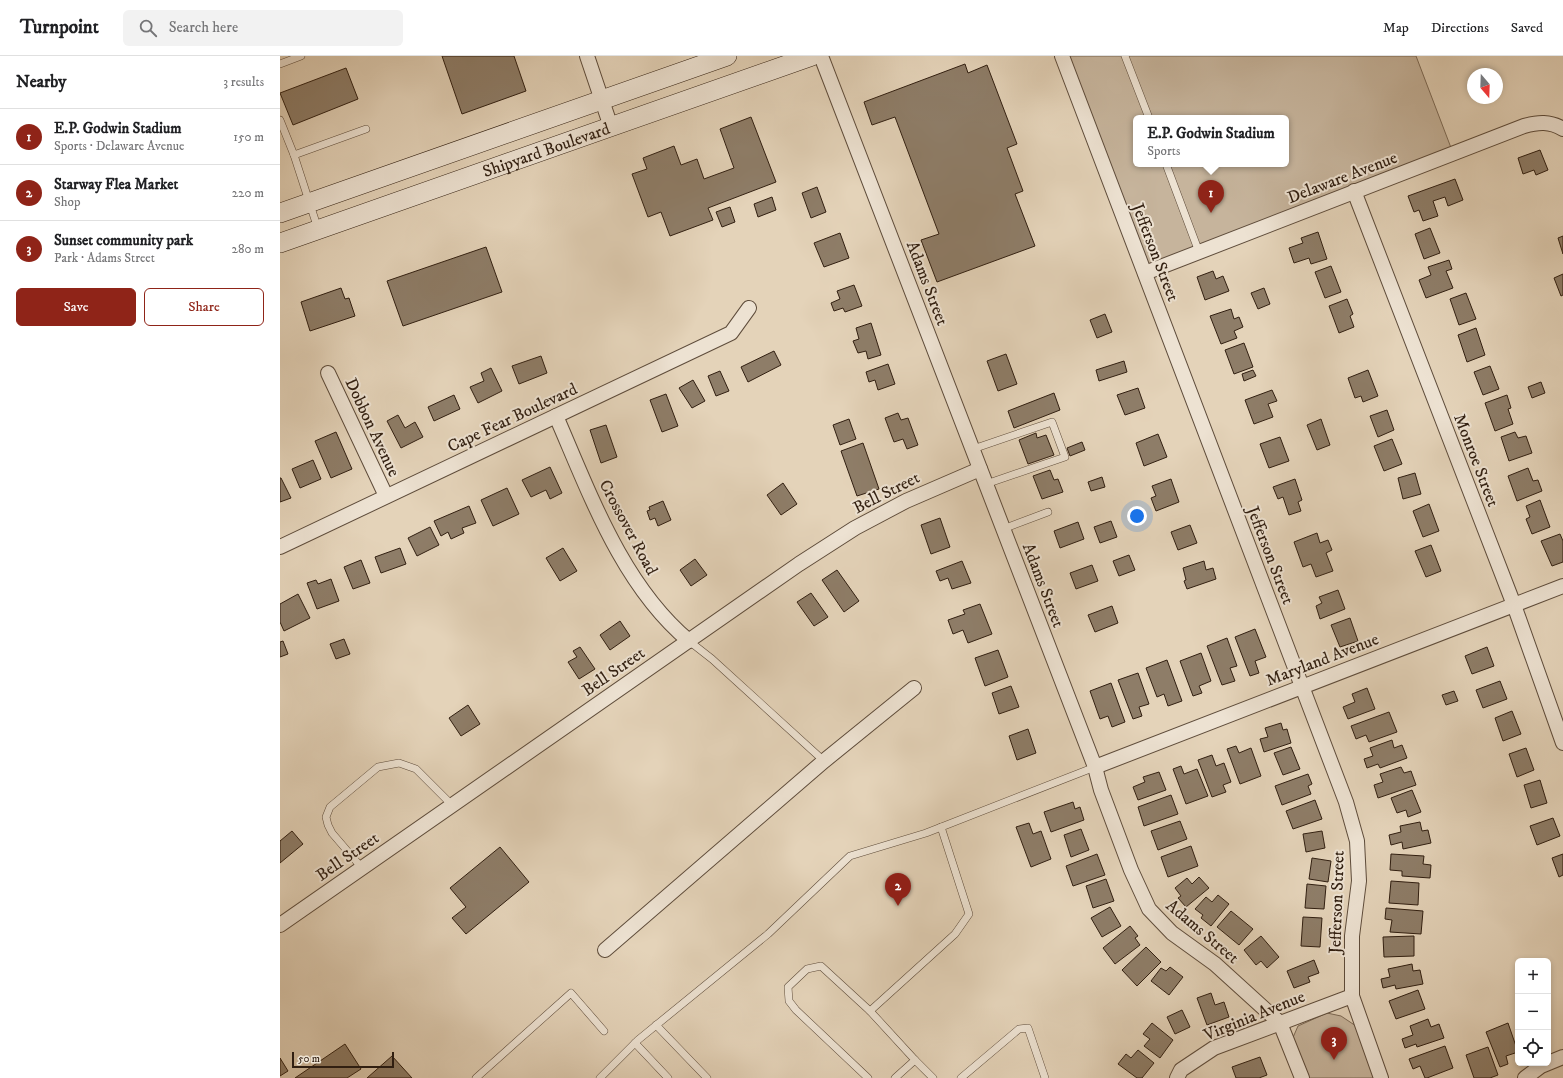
<!DOCTYPE html>
<html lang="en">
<head>
<meta charset="utf-8">
<style>
  :root { --surface:#fff; --page:#f2f2f2; --text:#202124; --muted:#757577; --line:#e0e0e0; --accent:#8f2418 }
  body { margin:0; font-family:"IM FELL DW Pica",serif; background:var(--page); color:var(--text) }
  .controls { position:absolute; right:12px; bottom:12px; display:grid; overflow:hidden; border-radius:6px; box-shadow:0 2px 6px #0003 }
  .controls button { width:36px; height:36px; display:grid; place-items:center; padding:0; border:0; border-bottom:1px solid var(--line); background:var(--surface); color:var(--text); font:20px sans-serif }
  .compass { position:absolute; left:1187px; top:12px; width:36px; height:36px; border-radius:50%; background:var(--surface); box-shadow:0 2px 6px #0003; rotate:161deg }
  .scale { position:absolute; left:12px; bottom:10px; width:102px; box-sizing:border-box; padding-left:4px; border:2px solid #311f11; border-top:0; font-size:11px; line-height:14px; white-space:nowrap; color:#311f11; -webkit-text-stroke:3px #ede2d2; paint-order:stroke }
  .you { position:absolute; left:857px; top:460px; width:14px; height:14px; margin:-10px; border:3px solid #fff; border-radius:50%; background:#1a73e8; box-shadow:0 0 0 6px #1a73e833 }
  .badge { display:grid; place-items:center; width:26px; height:26px; border-radius:50%; background:var(--accent); color:#fff; font-size:13px; font-weight:700 }
  .pin { position:absolute; translate:-50% -33px; filter:drop-shadow(0 1px 2px #0008) }
  .pin::after { content:''; position:absolute; top:21px; width:14px; height:12px; background:inherit; clip-path:polygon(0 0,100% 0,50% 100%) }
  .popup { position:absolute; left:853px; top:59px; width:156px; height:52px; box-sizing:border-box; display:grid; place-content:center; border-radius:6px; background:var(--surface); filter:drop-shadow(0 1px 3px #0005); font-size:13px; white-space:nowrap; color:var(--muted) }
  .popup b { font-size:15px; color:var(--text) }
  .popup::after { content:''; position:absolute; left:50%; top:100%; margin-left:-8px; border:8px solid transparent; border-top-color:var(--surface) }
  .list { margin:0; padding:0; list-style:none }
  h2 { display:flex; justify-content:space-between; align-items:center; height:52px; margin:0; padding:0 16px; font-size:17px }
  h2 small { font-size:13px; font-weight:400; color:var(--muted) }
  .list li { display:grid; grid-template-columns:26px 1fr auto; gap:12px; align-items:center; box-sizing:border-box; height:56px; padding:0 16px; border-top:1px solid var(--line) }
  .list b { display:block; font-size:15px; white-space:nowrap }
  .list p { margin:0; font-size:13px; white-space:nowrap; color:var(--muted) }
  .list em { font-size:13px; font-style:normal; color:var(--muted) }
  .actions { display:flex; gap:8px; padding:12px 16px }
  .actions a { flex:1; padding:9px 0; border:1px solid var(--accent); border-radius:6px; text-align:center; font-size:14px; color:var(--accent) }
  .actions .main { background:var(--accent); color:#fff }
  .icon { flex:none; width:22px; height:22px; fill:none; stroke:currentColor; stroke-width:2; stroke-linecap:round; stroke-linejoin:round }
  .map { position:relative; flex:none; width:1283px; height:1022px; overflow:hidden }
  header { display:flex; align-items:center; gap:24px; box-sizing:border-box; height:56px; padding:0 20px; background:var(--surface); border-bottom:1px solid var(--line) }
  header strong { font-size:19px }
  nav { display:flex; gap:22px; margin-inline-start:auto; font-size:14px }
  .search { width:280px; height:36px; background:var(--page); display:flex; align-items:center; gap:10px; box-sizing:border-box; padding:0 14px; border-radius:6px; color:var(--muted); font-size:15px }
  main { display:flex }
  aside { flex:1; background:var(--surface) }
  .map>svg:first-child { display:block }
  .green { fill:#c6b49c; stroke:#7c6a56; fill-rule:evenodd }
  .building { fill:#8e7d68; stroke:#311f11 }
  .lines { fill:none; stroke-linecap:round; stroke-linejoin:round }
  .service-casing { stroke:#5e4c3b; stroke-width:8 }
  .minor-casing { stroke:#5e4c3b; stroke-width:16 }
  .secondary-casing { stroke:#311f11; stroke-width:20 }
  .service { stroke:#ede2d2; stroke-width:7 }
  .minor { stroke:#ede2d2; stroke-width:14 }
  .secondary { stroke:#ede2d2; stroke-width:19 }
  .labels { text-anchor:middle; stroke-width:4; stroke-linejoin:round; paint-order:stroke }
  .street-label { font-size:17px; fill:#311f11; stroke:#ede2d2 }
</style>
</head>
<body>
<header>
<strong>Turnpoint</strong>
<div class="search"><svg class="icon" aria-label="search" viewBox="0 0 24 24"><circle cx="10" cy="10" r="6"/><path d="M15 15l6 6"/></svg>Search here</div>
<nav><a>Map</a><a>Directions</a><a>Saved</a></nav>
</header>
<main>
<aside>
<h2>Nearby<small>3 results</small></h2>
<ul class="list">
<li><span class="badge">1</span><div><b>E.P. Godwin Stadium</b><p>Sports · Delaware Avenue</p></div><em>150 m</em></li>
<li><span class="badge">2</span><div><b>Starway Flea Market</b><p>Shop</p></div><em>220 m</em></li>
<li><span class="badge">3</span><div><b>Sunset community park</b><p>Park · Adams Street</p></div><em>280 m</em></li>
</ul>
<div class="actions"><a class="main">Save</a><a>Share</a></div>
</aside>
<div class="map">
<svg width="1283" height="1022" viewBox="0 0 1283 1022">
  <rect width="100%" height="100%" fill="#e4d3b9"/>
  <filter id="stains"><feTurbulence type="fractalNoise" baseFrequency=".005" numOctaves="4"/><feColorMatrix values="0 0 0 0 .2 0 0 0 0 .09 0 0 0 0 .02 0 0 0 .5 -.17"/></filter>
  <radialGradient id="worn" r=".72"><stop offset=".6" stop-color="#630" stop-opacity="0"/><stop offset="1" stop-color="#630" stop-opacity=".3"/></radialGradient>
  <g class="green">
    <path d="M782,0h354l37,97 -308,120zM856,62h150v46h-150z"/>
    <polygon points="1047,957 1061,960 1076,970 1096,1022 1026,1022 1011,986 1018,970"/>
  </g>
  <g class="building">
    <polygon points="162,0 234,0 246,35 182,58"/>
    <polygon points="685,8 688,17 707,9 737,88 727,92 743,135 735,138 755,190 657,226 641,184 659,178 615,61 592,69 584,46"/>
    <polygon points="66,12 78,43 13,69 0,37"/>
    <polygon points="471,61 496,126 428,152 433,164 390,180 381,156 368,161 352,118 367,113 363,102 394,90 401,109 417,103 424,123 454,112 440,73"/>
    <polygon points="1260,94 1268,114 1256,119 1254,114 1243,118 1238,102"/>
    <polygon points="1175,123 1183,144 1168,150 1165,141 1153,145 1158,160 1143,165 1139,154 1134,156 1128,140"/>
    <polygon points="537,131 546,156 531,162 522,137"/>
    <polygon points="492,141 496,154 478,161 474,148"/>
    <polygon points="450,151 455,166 442,171 436,156"/>
    <polygon points="1150,172 1160,197 1144,203 1135,178"/>
    <polygon points="1038,176 1047,203 1031,208 1029,202 1014,207 1009,192 1023,187 1021,182"/>
    <polygon points="560,177 569,202 544,211 534,187"/>
    <polygon points="1283,180 1283,198 1278,182"/>
    <polygon points="206,191 222,236 123,270 107,225"/>
    <polygon points="1169,204 1172,213 1166,215 1173,232 1146,242 1139,224 1151,219 1148,211"/>
    <polygon points="1051,210 1061,236 1045,242 1035,216"/>
    <polygon points="933,215 936,223 943,220 949,235 925,244 917,221"/>
    <polygon points="1283,218 1283,239 1281,240 1274,222"/>
    <polygon points="574,229 582,250 565,256 563,252 554,255 551,247 560,243 557,235"/>
    <polygon points="61,232 65,243 69,242 75,260 30,275 21,246"/>
    <polygon points="984,232 990,248 978,253 971,237"/>
    <polygon points="1186,237 1196,263 1179,269 1170,243"/>
    <polygon points="1067,243 1073,258 1070,260 1074,271 1059,277 1049,250"/>
    <polygon points="951,253 954,263 959,261 963,271 954,275 957,282 941,288 930,260"/>
    <polygon points="825,258 832,276 817,282 810,264"/>
    <polygon points="591,267 601,299 588,303 586,295 578,297 573,285 579,283 576,272"/>
    <polygon points="1196,272 1205,299 1187,306 1178,279"/>
    <polygon points="964,287 973,311 954,318 945,294"/>
    <polygon points="494,295 501,309 468,326 461,311"/>
    <polygon points="726,298 737,328 718,335 707,305"/>
    <polygon points="261,300 267,317 239,328 232,310"/>
    <polygon points="844,305 847,316 819,325 816,314"/>
    <polygon points="608,308 615,328 598,334 595,324 589,326 586,316"/>
    <polygon points="1210,310 1219,333 1203,339 1194,316"/>
    <polygon points="211,312 222,335 198,347 190,331 204,325 201,317"/>
    <polygon points="973,314 976,320 964,325 962,318"/>
    <polygon points="1088,314 1098,340 1083,346 1081,340 1075,342 1068,322"/>
    <polygon points="440,315 449,335 436,340 428,320"/>
    <polygon points="413,324 425,345 412,352 399,332"/>
    <polygon points="1261,326 1265,337 1252,342 1248,331"/>
    <polygon points="858,332 865,352 845,359 837,339"/>
    <polygon points="992,334 997,345 988,348 993,361 974,368 965,344"/>
    <polygon points="774,337 780,354 734,372 728,355"/>
    <polygon points="386,338 398,370 382,376 370,344"/>
    <polygon points="174,339 180,353 154,365 148,351"/>
    <polygon points="1227,339 1231,352 1228,353 1233,368 1215,375 1205,347"/>
    <polygon points="1107,354 1114,374 1098,381 1090,360"/>
    <polygon points="618,357 621,364 628,362 638,389 627,393 623,383 614,386 605,362"/>
    <polygon points="118,359 125,372 135,366 143,381 121,392 107,365"/>
    <polygon points="569,363 576,383 560,389 553,369"/>
    <polygon points="1041,363 1050,389 1037,394 1027,369"/>
    <polygon points="326,369 337,401 321,407 310,374"/>
    <polygon points="56,376 72,413 51,422 35,385"/>
    <polygon points="1235,376 1238,382 1246,380 1252,397 1229,405 1221,381"/>
    <polygon points="756,377 757,382 766,379 774,399 748,408 739,384"/>
    <polygon points="878,378 887,401 864,410 856,387"/>
    <polygon points="1000,381 1009,405 989,412 980,388"/>
    <polygon points="1112,383 1122,408 1104,415 1094,390"/>
    <polygon points="802,386 805,394 790,400 787,392"/>
    <polygon points="583,387 599,433 577,440 561,395"/>
    <polygon points="33,404 41,423 20,432 12,413"/>
    <polygon points="270,411 282,437 270,443 266,434 251,441 242,424"/>
    <polygon points="1248,412 1253,425 1258,424 1262,435 1237,445 1228,420"/>
    <polygon points="770,414 774,424 778,423 783,436 762,443 753,420"/>
    <polygon points="1135,417 1141,438 1123,443 1118,422"/>
    <polygon points="822,421 825,431 811,435 808,426"/>
    <polygon points="0,422 1,422 11,442 0,446"/>
    <polygon points="891,423 899,446 876,455 871,442 876,440 872,430"/>
    <polygon points="1015,423 1022,444 1018,446 1021,455 1009,459 1003,441 998,443 993,431"/>
    <polygon points="503,427 517,448 501,459 487,439"/>
    <polygon points="227,432 239,458 213,470 201,444"/>
    <polygon points="1260,444 1270,471 1252,478 1246,463 1250,461 1246,450"/>
    <polygon points="383,445 391,464 378,470 375,462 370,464 367,455 370,454 369,451"/>
    <polygon points="1149,448 1159,475 1143,481 1133,455"/>
    <polygon points="189,450 196,467 182,472 184,477 171,483 168,476 161,480 154,465"/>
    <polygon points="660,462 670,491 651,498 641,469"/>
    <polygon points="831,465 837,481 820,487 814,471"/>
    <polygon points="798,466 804,483 780,492 774,475"/>
    <polygon points="910,469 917,487 898,494 891,476"/>
    <polygon points="150,471 159,489 137,500 128,482"/>
    <polygon points="1037,477 1040,487 1048,484 1052,494 1046,497 1053,515 1036,521 1031,508 1023,511 1014,486"/>
    <polygon points="1280,478 1283,485 1283,506 1272,510 1261,485"/>
    <polygon points="1151,489 1161,515 1146,521 1135,495"/>
    <polygon points="120,492 126,508 101,517 95,501"/>
    <polygon points="283,492 297,515 280,525 266,502"/>
    <polygon points="849,499 855,514 839,520 833,505"/>
    <polygon points="415,503 427,519 411,530 400,514"/>
    <polygon points="81,504 90,527 73,533 64,511"/>
    <polygon points="682,505 691,527 672,533 668,522 660,525 656,515"/>
    <polygon points="924,505 926,514 933,512 936,523 907,533 904,525 906,524 903,512"/>
    <polygon points="812,509 818,525 796,533 790,517"/>
    <polygon points="557,514 579,545 564,556 542,524"/>
    <polygon points="51,523 59,545 37,553 27,527 36,524 38,528"/>
    <polygon points="1058,534 1065,553 1040,563 1036,550 1042,547 1039,541"/>
    <polygon points="531,537 548,561 534,570 517,546"/>
    <polygon points="18,538 30,562 4,575 0,566 0,548"/>
    <polygon points="700,548 712,578 688,587 683,574 673,578 668,564 685,558 683,554"/>
    <polygon points="832,550 838,567 815,576 808,559"/>
    <polygon points="1070,562 1078,585 1060,591 1051,569"/>
    <polygon points="340,565 350,580 330,594 320,579"/>
    <polygon points="975,573 986,601 975,605 979,617 970,620 955,581"/>
    <polygon points="947,582 957,610 950,612 955,625 942,629 927,590"/>
    <polygon points="64,583 70,598 56,603 50,588"/>
    <polygon points="3,585 8,598 0,601 0,586"/>
    <polygon points="300,591 315,613 299,623 288,606 297,601 293,595"/>
    <polygon points="1207,591 1214,610 1192,618 1185,600"/>
    <polygon points="718,594 728,621 705,630 695,602"/>
    <polygon points="921,597 931,625 919,630 922,637 913,640 900,605"/>
    <polygon points="887,604 902,645 888,650 884,638 877,641 866,612"/>
    <polygon points="858,617 869,648 859,651 862,660 853,663 838,624"/>
    <polygon points="1220,625 1227,643 1203,652 1196,634"/>
    <polygon points="831,627 845,666 832,671 828,660 820,663 810,635"/>
    <polygon points="731,630 739,651 719,658 712,637"/>
    <polygon points="1087,632 1095,653 1068,663 1063,651 1075,646 1072,638"/>
    <polygon points="1174,635 1178,645 1166,649 1162,639"/>
    <polygon points="188,649 200,668 181,680 169,662"/>
    <polygon points="1232,655 1241,678 1223,685 1215,662"/>
    <polygon points="1109,656 1117,676 1089,686 1086,679 1076,683 1071,670"/>
    <polygon points="1001,667 1003,674 1007,673 1011,687 984,696 980,683 988,681 985,672"/>
    <polygon points="748,673 756,697 737,704 729,680"/>
    <polygon points="1112,684 1114,692 1122,689 1127,702 1100,712 1098,708 1087,712 1084,703 1093,700 1090,692"/>
    <polygon points="956,690 959,697 971,692 981,720 960,728 947,693"/>
    <polygon points="1011,691 1020,713 1003,719 994,697"/>
    <polygon points="1246,692 1254,714 1237,721 1229,698"/>
    <polygon points="932,699 936,710 944,707 951,726 943,729 946,736 932,741 918,704"/>
    <polygon points="901,710 904,718 917,713 928,740 906,748 893,713"/>
    <polygon points="1121,711 1124,717 1131,715 1136,729 1098,742 1094,729 1103,726 1100,718"/>
    <polygon points="879,716 886,734 858,744 853,731 865,726 863,721"/>
    <polygon points="1028,718 1032,728 1028,730 1031,738 1002,749 995,730"/>
    <polygon points="1260,724 1267,747 1251,752 1244,729"/>
    <polygon points="1132,734 1141,756 1128,761 1126,754 1117,757 1111,742"/>
    <polygon points="891,739 898,758 864,770 858,751"/>
    <polygon points="1035,744 1042,763 1013,773 1006,755"/>
    <polygon points="793,746 795,753 800,751 804,764 771,776 764,756"/>
    <polygon points="1273,762 1280,780 1257,789 1250,770"/>
    <polygon points="900,765 907,783 878,794 871,775"/>
    <polygon points="1140,766 1142,775 1148,774 1151,787 1123,793 1122,786 1111,789 1109,779 1121,776 1120,770"/>
    <polygon points="749,767 753,778 761,775 771,803 751,811 736,771"/>
    <polygon points="801,773 809,794 791,801 784,779"/>
    <polygon points="12,775 23,788 0,807 0,785"/>
    <polygon points="1042,775 1045,792 1026,796 1023,778"/>
    <polygon points="911,790 918,810 888,821 881,801"/>
    <polygon points="220,791 249,826 186,878 172,862 186,851 170,832"/>
    <polygon points="817,798 825,819 793,830 786,810"/>
    <polygon points="1111,798 1144,800 1143,808 1151,809 1150,822 1122,820 1122,815 1110,814"/>
    <polygon points="1283,798 1283,819 1279,821 1272,802"/>
    <polygon points="1032,802 1051,805 1048,826 1029,823"/>
    <polygon points="919,821 929,832 906,851 898,842 901,840 895,832 907,822 912,828"/>
    <polygon points="826,823 834,845 813,852 806,830"/>
    <polygon points="1111,825 1139,827 1138,849 1109,847"/>
    <polygon points="1027,828 1046,830 1044,853 1025,852"/>
    <polygon points="938,839 949,848 931,870 921,862 923,859 915,853 926,841 932,846"/>
    <polygon points="830,851 841,870 822,881 811,862"/>
    <polygon points="1106,852 1143,855 1141,878 1110,876 1112,864 1105,863"/>
    <polygon points="951,855 973,873 959,889 937,871"/>
    <polygon points="1023,861 1042,862 1040,891 1021,890"/>
    <polygon points="850,870 858,880 855,882 860,889 835,908 823,892"/>
    <polygon points="981,880 999,901 987,912 981,905 976,909 964,894"/>
    <polygon points="1134,880 1134,900 1104,901 1103,881"/>
    <polygon points="866,891 881,906 857,930 842,914"/>
    <polygon points="1034,904 1039,917 1028,921 1030,926 1014,932 1007,915"/>
    <polygon points="1132,908 1133,915 1140,914 1143,928 1116,933 1115,929 1103,932 1101,923 1110,921 1108,913"/>
    <polygon points="890,911 903,921 889,939 871,925 881,912 886,915"/>
    <polygon points="1138,934 1145,953 1116,963 1109,945"/>
    <polygon points="931,937 935,949 944,946 949,961 927,969 917,942"/>
    <polygon points="902,954 910,971 895,978 887,961"/>
    <polygon points="1148,963 1151,971 1159,968 1164,982 1137,991 1136,988 1125,992 1122,983 1133,979 1130,970"/>
    <polygon points="872,967 893,984 880,1002 864,990 870,983 863,978"/>
    <polygon points="1228,967 1238,996 1226,1000 1228,1008 1220,1011 1206,976"/>
    <polygon points="65,988 81,1013 67,1022 15,1022"/>
    <polygon points="1165,990 1173,1012 1147,1022 1145,1022 1140,1010 1133,1013 1129,1003"/>
    <polygon points="1208,991 1218,1019 1210,1022 1194,1022 1186,999"/>
    <polygon points="858,994 874,1007 862,1022 857,1022 838,1008 846,998 851,1002"/>
    <polygon points="112,1000 132,1022 87,1022"/>
    <polygon points="980,1001 987,1019 979,1022 956,1022 952,1011"/>
    <polygon points="0,1002 8,1015 0,1020"/>
  </g>
  <g class="lines">
    <defs>
      <g id="service">
        <polyline points="845,0 869,62"/>
        <polyline points="0,8 21,0"/>
        <polyline points="0,64 14,99 38,173"/>
        <polyline points="14,99 86,73"/>
        <polyline points="886,108 919,196"/>
        <polyline points="693,393 772,366 785,401 706,428"/>
        <polyline points="723,473 768,456"/>
        <polyline points="409,585 432,603 544,705"/>
        <polyline points="82,812 52,777 48,769 46,761 50,751 98,711 119,707 136,713 172,749"/>
        <polyline points="590,955 675,878 689,858 661,771"/>
        <polyline points="376,969 427,1022"/>
        <polyline points="355,987 388,1022"/>
        <polyline points="635,1004 653,1022"/>
        <polyline points="196,1022 291,937 324,975"/>
        <polyline points="320,1022 358,984 488,878 570,800 646,777 815,711"/>
        <polyline points="588,1022 516,954 509,945 508,931 527,913 541,910 590,955 635,1004 615,1022"/>
        <polyline points="681,1022 739,973 748,972 765,1022"/>
      </g>
      <g id="minor">
        <polyline points="307,0 331,71"/>
        <polyline points="541,0 815,711 821,734 851,814 869,853 892,877 935,908 1000,967 1022,1022"/>
        <polyline points="782,0 1066,746 1077,785 1079,825 1072,880 1072,940 1101,1022"/>
        <polyline points="1074,135 1234,549 1283,687"/>
        <path d="M865,217l379,-147c14,-4 26,-5 39,3"/>
        <polyline points="48,317 106,440"/>
        <path d="M276,360c34,78 66,169 133,225"/>
        <polyline points="0,491 451,277 469,252"/>
        <polyline points="815,711 1283,530"/>
        <polyline points="0,869 519,508 575,472 626,445 700,413"/>
        <polyline points="325,894 544,705 634,632"/>
        <polyline points="897,1022 901,1014 934,992 1072,940"/>
        <polyline points="1245,1022 1261,1010 1283,1001"/>
      </g>
      <g id="secondary">
        <polyline points="0,157 447,0"/>
        <path id="s1" d="M0,187l532,-187"/>
      </g>
    </defs>
    <use href="#service" class="service-casing"/>
    <use href="#minor" class="minor-casing"/>
    <use href="#secondary" class="secondary-casing"/>
    <use href="#service" class="service"/>
    <use href="#minor" class="minor"/>
    <use href="#secondary" class="secondary"/>
  </g>
  <g class="labels">
    <g class="street-label">
      <text dy="6" stroke="none"><textPath href="#s1" startOffset="282">Shipyard Boulevard</textPath></text>
      <text transform="translate(1062 121) rotate(-21)" y="6">Delaware Avenue</text>
      <text transform="translate(876 196) rotate(69)" y="6">Jefferson Street</text>
      <text transform="translate(648 227) rotate(69)" y="6">Adams Street</text>
      <text transform="translate(232 361) rotate(-25)" y="6">Cape Fear Boulevard</text>
      <text transform="translate(93 371) rotate(65)" y="6">Dobbon Avenue</text>
      <text transform="translate(1197 404) rotate(69)" y="6">Monroe Street</text>
      <text transform="translate(606 436) rotate(-27)" y="6">Bell Street</text>
      <text transform="translate(349 471) rotate(62)" y="6">Crossover Road</text>
      <text transform="translate(991 499) rotate(69)" y="6">Jefferson Street</text>
      <text transform="translate(764 529) rotate(69)" y="6">Adams Street</text>
      <text transform="translate(1042 603) rotate(-21)" y="6">Maryland Avenue</text>
      <text transform="translate(333 615) rotate(-35)" y="6">Bell Street</text>
      <text transform="translate(67 800) rotate(-35)" y="6">Bell Street</text>
      <text transform="translate(1056 846) rotate(-88)" y="6">Jefferson Street</text>
      <text transform="translate(923 875) rotate(40)" y="6">Adams Street</text>
      <text transform="translate(974 959) rotate(-22)" y="6">Virginia Avenue</text>
    </g>
  </g>
  <rect width="100%" height="100%" filter="url(#stains)"/>
  <rect width="100%" height="100%" fill="url(#worn)"/>
</svg>
<div class="controls">
<button>+</button>
<button>−</button>
<button><svg class="icon" aria-label="locate" viewBox="0 0 24 24"><circle cx="12" cy="12" r="6"/><path d="M12 2v4M12 18v4M2 12h4M18 12h4"/></svg></button>
</div>
<svg class="compass" viewBox="-18 -18 36 36"><path d="M0-13l5 13h-10z" fill="#e53935"/><path d="M0 13l5-13h-10z" fill="#757577"/></svg>
<div class="scale">50 m</div>
<div class="you"></div>
<div class="pin badge" style="left:931px;top:157px">1</div>
<div class="popup"><b>E.P. Godwin Stadium</b>Sports</div>
<div class="pin badge" style="left:618px;top:850px">2</div>
<div class="pin badge" style="left:1054px;top:1004px">3</div>
</div>
</main>
</body>
</html>
